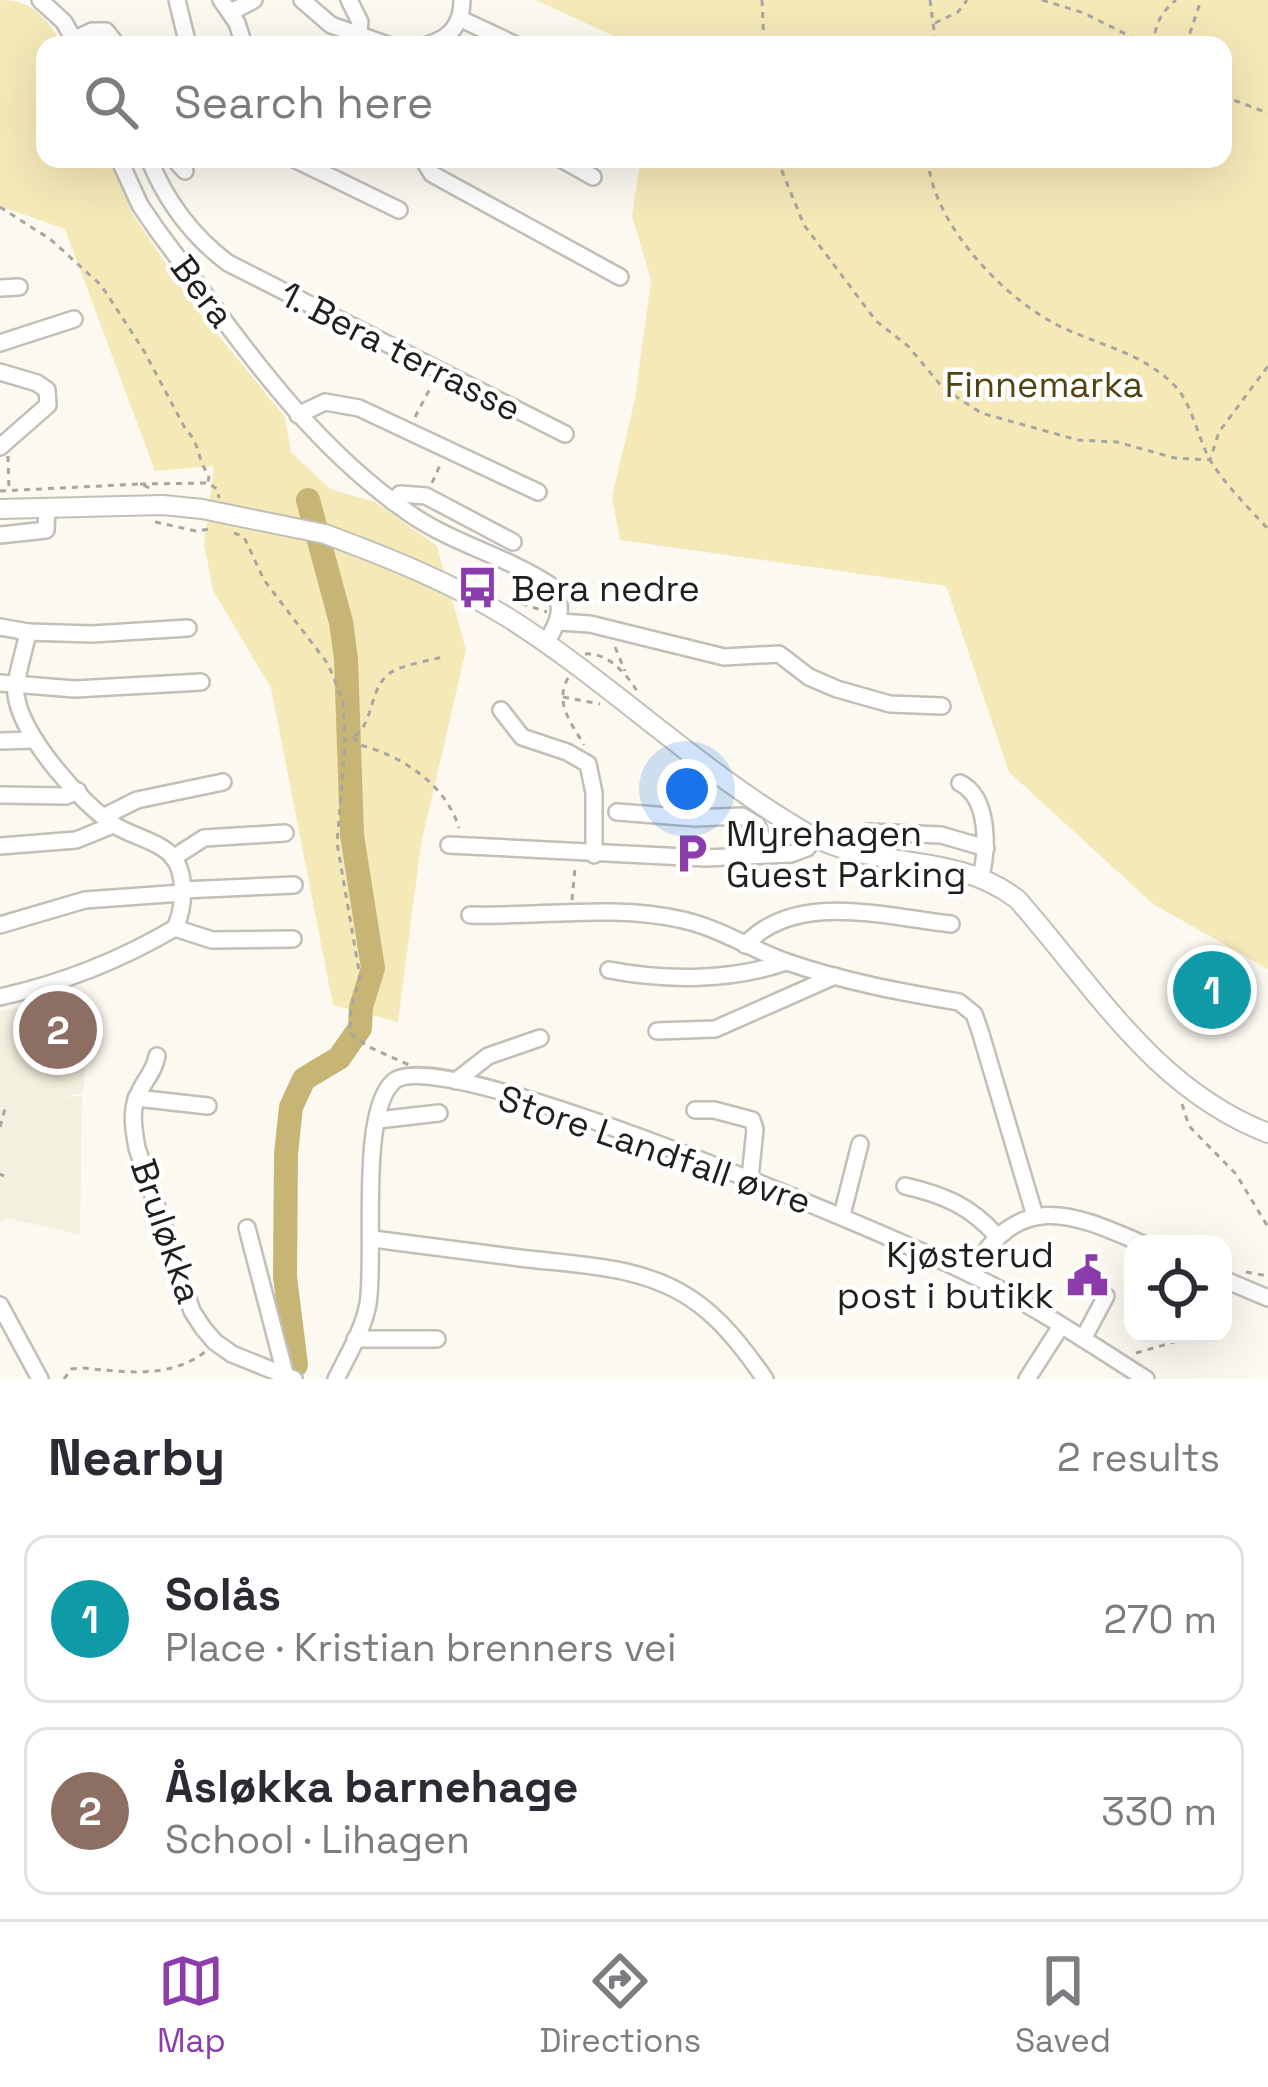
<!DOCTYPE html>
<html lang="en">
<head>
<meta charset="utf-8">
<style>
  :root { --surface:#fff; --page:#f2f2f3; --text:#2b2b33; --muted:#7c7c81; --line:#e1e1e2; --accent:#8c3cab }
  body { margin:0; font-family:"Space Grotesk",sans-serif; background:var(--page); color:var(--text) }
  .controls { position:absolute; right:36px; bottom:36px; display:grid; overflow:hidden; border-radius:24px; box-shadow:0 12px 48px #0002 }
  .controls button { width:108px; height:108px; display:grid; place-items:center; padding:0; border:0; border-bottom:3px solid var(--line); background:var(--surface); color:var(--text); font:60px sans-serif }
  .you { position:absolute; left:687px; top:789px; width:42px; height:42px; margin:-30px; border:9px solid #fff; border-radius:50%; background:#1a73e8; box-shadow:0 0 0 18px #1a73e833 }
  .badge { display:grid; place-items:center; width:78px; height:78px; border-radius:50%; background:var(--accent); color:#fff; font-size:39px; font-weight:700 }
  .pin { position:absolute; translate:-50% -50%; border:6px solid #fff; box-shadow:0 3px 12px #0006 }
  .list { margin:0; padding:0; list-style:none }
  h2 { display:flex; justify-content:space-between; align-items:center; height:156px; margin:0; padding:0 48px; font-size:51px }
  h2 small { font-size:39px; font-weight:400; color:var(--muted) }
  .list li { display:grid; grid-template-columns:78px 1fr auto; gap:36px; align-items:center; box-sizing:border-box; height:168px; margin:0 24px 24px; padding:0 24px; border:3px solid var(--line); border-radius:24px }
  .list b { display:block; font-size:45px; white-space:nowrap }
  .list p { margin:0; font-size:39px; white-space:nowrap; color:var(--muted) }
  .list em { font-size:39px; font-style:normal; color:var(--muted) }
  .icon { flex:none; width:66px; height:66px; fill:none; stroke:currentColor; stroke-width:2; stroke-linecap:round; stroke-linejoin:round }
  .map { position:relative; flex:none; width:1268px; height:1379px; overflow:hidden }
  .search { position:absolute; background:var(--surface); box-shadow:0 12px 48px #0002; left:36px; right:36px; top:36px; height:132px; display:flex; align-items:center; gap:30px; box-sizing:border-box; padding:0 42px; border-radius:24px; color:var(--muted); font-size:45px }
  .sheet { height:540px; background:var(--surface) }
  nav { display:flex; justify-content:space-around; align-items:center; box-sizing:border-box; height:168px; border-top:3px solid var(--line); background:var(--surface); font-size:33px; color:var(--muted) }
  nav a { display:grid; justify-items:center; gap:6px }
  nav .on { color:var(--accent) }
  .map>svg:first-child { display:block }
  .built { fill:#f4f0df }
  .green { fill:#f6e9b8 }
  .lines { fill:none; stroke-linecap:round; stroke-linejoin:round }
  .river { stroke:#c6b574; stroke-width:24 }
  .minor-casing { stroke:#c1bfb6; stroke-width:20 }
  .major-casing { stroke:#c1bfb6; stroke-width:22 }
  .path { stroke:#a7a69f; stroke-width:3; stroke-dasharray:6 6; stroke-linecap:butt }
  .minor { stroke:#fff; stroke-width:15 }
  .major { stroke:#fff; stroke-width:18 }
  .major-bridge-casing { stroke:#c1bfb6; stroke-width:22; stroke-linecap:butt }
  .major-bridge { stroke:#fff; stroke-width:18 }
  .labels { text-anchor:middle; stroke-width:9; stroke-linejoin:round; paint-order:stroke }
  .street-label { font-size:36px; fill:#201f1c; stroke:#fff }
  .park-label { font-size:36px; fill:#514410; stroke:#fff }
  .poi-label { font-size:36px; fill:#201f1c; stroke:#fff; text-anchor:start }
</style>
</head>
<body>
<div class="map">
<svg width="1268" height="1379" viewBox="0 0 1268 1379">
  <rect width="100%" height="100%" fill="#fbf9f0"/>
  <polygon class="built" points="81,1006 89,1022 83,1093 62,1097 82,1096 80,1235 8,1218 0,1223 0,1011 17,1008 18,1013"/>
  <g class="green">
    <path d="M0,0c33,0 47,18 62,45h-17v114h64l23,54 64,95 89,109 6,35 39,37 45,13 62,44 29,104 -45,194 -23,178 -65,-17 -62,-317 -58,-98 -9,-46 10,-78 -59,5 -90,-242 -65,-23z"/>
    <polygon points="536,0 1268,0 1268,969 1153,904 1009,772 946,586 620,540 612,497 635,399 651,280 632,216 641,159 1223,159 1223,45 633,45"/>
  </g>
  <g class="lines">
    <polyline class="river" points="296,1365 285,1277 286,1154 291,1107 304,1079 339,1058 360,1028 361,1007 373,968 352,835 346,659 341,622 308,500"/>
    <defs>
      <g id="minor">
        <polyline points="40,0 64,22 77,45"/>
        <polyline points="177,0 188,45"/>
        <polyline points="221,0 237,23 244,45"/>
        <polyline points="302,0 331,25 388,45"/>
        <polyline points="349,0 360,22 358,37"/>
        <polyline points="231,12 254,0"/>
        <polyline points="461,19 516,45"/>
        <polyline points="75,39 92,31 106,31 117,45"/>
        <path d="M427,45c24,-7 35,-21 35,-45"/>
        <path d="M119,159l21,46 17,25c77,102 146,210 252,283 44,31 97,43 141,72 17,21 8,38 -4,58"/>
        <path d="M149,159c17,42 43,77 79,104l337,171"/>
        <polyline points="174,159 185,171"/>
        <polyline points="294,159 399,210"/>
        <polyline points="423,159 432,174 620,277"/>
        <polyline points="561,159 593,177"/>
        <polyline points="0,288 19,287"/>
        <polyline points="0,343 74,319"/>
        <polyline points="0,372 37,383 47,390 48,405 0,447"/>
        <polyline points="298,415 325,402 359,408 538,492"/>
        <polyline points="393,502 400,494 426,496 513,542"/>
        <polyline points="0,535 46,530 47,508"/>
        <polyline points="559,622 590,624 724,657 779,654 809,677 837,689 890,704 942,706"/>
        <polyline points="0,627 28,632"/>
        <polyline points="0,683 75,689 201,682"/>
        <polyline points="501,710 522,737 567,752 588,764 594,793 594,855"/>
        <polyline points="0,741 35,740"/>
        <path d="M960,783c29,14 28,65 21,93"/>
        <polyline points="0,795 66,796 78,791"/>
        <polyline points="617,812 695,818 742,816 757,825 769,854"/>
        <polyline points="105,816 137,800 223,782"/>
        <polyline points="868,832 941,835 986,848"/>
        <polyline points="449,845 705,858 791,854 807,848 815,837"/>
        <polyline points="0,846 76,840 113,825"/>
        <polyline points="173,858 204,838 285,833"/>
        <polyline points="182,890 294,885"/>
        <path d="M470,915c70,2 144,-11 213,5 36,8 68,29 104,42 55,19 113,30 172,40l15,12 6,17 55,185"/>
        <polyline points="0,925 85,900 182,893"/>
        <polyline points="175,928 212,940 293,939"/>
        <path d="M745,945c51,-55 140,-28 206,-21"/>
        <path d="M609,970c58,11 122,11 177,-8"/>
        <path d="M0,997c63,-14 119,-36 175,-69 9,-19 12,-53 -2,-71 -12,-15 -41,-21 -57,-31 -35,-22 -94,-89 -100,-131 -2,-14 9,-46 12,-63l64,2 96,-6"/>
        <polyline points="657,1031 715,1029 835,976"/>
        <path d="M157,1056c-3,17 -13,24 -19,39 -8,16 -4,36 -1,53l55,163 11,17 12,14 17,12 62,25"/>
        <polyline points="456,1081 488,1056 540,1038"/>
        <polyline points="136,1098 208,1106"/>
        <polyline points="695,1110 714,1110 752,1120 755,1129 750,1178"/>
        <polyline points="378,1120 439,1113"/>
        <path d="M905,1186c39,9 65,20 91,49"/>
        <polyline points="842,1215 860,1144"/>
        <polyline points="247,1228 286,1377"/>
        <path d="M373,1239c49,6 98,13 147,19 57,7 120,7 170,40 31,20 54,51 75,81"/>
        <path d="M970,1274c49,-83 98,-63 173,-30"/>
        <polyline points="1223,1279 1268,1298"/>
        <polyline points="0,1305 40,1379"/>
        <polyline points="355,1339 437,1339"/>
        <polyline points="1083,1339 1106,1296"/>
        <path d="M336,1379c12,-24 27,-49 32,-75 8,-49 -10,-192 26,-223 46,-40 502,157 572,191 62,30 122,70 180,107"/>
        <polyline points="1027,1379 1061,1326"/>
      </g>
      <g id="major">
        <polyline points="0,509 163,505 202,509"/>
        <path d="M325,534c62,23 125,48 182,83 105,66 195,157 303,218 65,36 143,15 207,64 77,87 137,190 251,234"/>
      </g>
    </defs>
    <use href="#minor" class="minor-casing"/>
    <use href="#major" class="major-casing"/>
    <g class="path">
      <polyline points="762,0 764,45"/>
      <polyline points="930,0 936,45"/>
      <polyline points="1042,0 1084,13 1147,45"/>
      <polyline points="935,23 958,12 967,0"/>
      <path d="M1154,45c0,-19 7,-33 22,-45"/>
      <polyline points="1186,45 1201,0"/>
      <polyline points="1223,96 1268,113"/>
      <polyline points="777,159 804,225 876,321 908,346 943,388 981,413 1078,440 1117,442 1175,458 1210,460 1219,432 1268,366"/>
      <path d="M928,159c4,66 81,146 140,171 38,17 74,24 105,54 19,18 24,52 36,74 15,26 39,49 59,71"/>
      <path d="M0,207l50,32 51,46 43,66 42,79c14,12 11,31 23,45l-1,8"/>
      <polyline points="415,417 433,383"/>
      <polyline points="8,456 9,489"/>
      <polyline points="432,483 440,465"/>
      <polyline points="140,484 208,483 217,489 219,498"/>
      <polyline points="0,491 140,484 153,489"/>
      <polyline points="155,522 196,531 210,529"/>
      <polyline points="234,533 244,537 264,580 328,664 343,701 345,744 337,843 360,977 351,1009 350,1033 369,1047 409,1065"/>
      <polyline points="510,600 547,612"/>
      <polyline points="615,647 625,671"/>
      <path d="M585,654c22,-2 41,19 52,37"/>
      <path d="M568,678c-14,25 3,44 16,67"/>
      <polyline points="563,697 600,704"/>
      <path d="M355,736c21,-16 13,-53 40,-66 14,-6 32,-9 47,-13"/>
      <path d="M353,737l7,8c43,11 86,40 99,83"/>
      <polyline points="572,900 575,868"/>
      <polyline points="1182,1104 1189,1126 1236,1174 1268,1227"/>
      <polyline points="0,1127 6,1105"/>
      <polyline points="0,1174 4,1176"/>
      <polyline points="1246,1272 1268,1276"/>
      <polyline points="1136,1353 1202,1334"/>
      <path d="M64,1379l7,-10 12,-1c43,4 86,11 122,-16"/>
    </g>
    <use href="#minor" class="minor"/>
    <use href="#major" class="major"/>
    <defs>
      <polyline id="major-bridge" points="202,509 325,534"/>
    </defs>
    <use href="#major-bridge" class="major-bridge-casing"/>
    <use href="#major-bridge" class="major-bridge"/>
  </g>
  <defs>
    <symbol id="bus-bare" viewBox="-9 -9 18 18"><path d="M-5-6H5V4H4V6H2V4H-2V6H-4V4H-5ZM-3.5-4V0h7V-4ZM-3.5 1.2v1.5H-2V1.2ZM2 1.2v1.5H3.5V1.2Z" fill="#8c3cab" stroke="#fff" stroke-width="2.5" paint-order="stroke"/></symbol>
    <symbol id="parking-bare" viewBox="-9 -9 18 18"><path d="M-3.5-5.5H1a3.5 3.5 0 0 1 0 7H-1V5.5H-3.5ZM-1-3.4V-.6H.8a1.4 1.4 0 0 0 0-2.8Z" fill="#8c3cab" stroke="#fff" stroke-width="2.5" paint-order="stroke"/></symbol>
    <symbol id="civic-bare" viewBox="-9 -9 18 18"><path d="M-.6-6.5H3V-4.5H.6V-3L4-1V1h2V6H-6V1h2V-1L-.6-3ZM-1.2 2.5V6h2.4V2.5Z" fill="#8c3cab" stroke="#fff" stroke-width="2.5" paint-order="stroke"/></symbol>
  </defs>
  <g fill-rule="evenodd">
    <use href="#bus-bare" x="448" y="558" width="59" height="59"/>
    <use href="#parking-bare" x="662" y="824" width="59" height="59"/>
    <use href="#civic-bare" x="1058" y="1246" width="59" height="59"/>
  </g>
  <g class="labels">
    <g class="street-label">
      <text transform="translate(203 291) rotate(53)" y="13">Bera</text>
      <text transform="translate(401 351) rotate(27)" y="13">1. Bera terrasse</text>
      <text transform="translate(655 1149) rotate(19)" y="13">Store Landfall øvre</text>
      <text transform="translate(167 1231) rotate(71)" y="13">Bruløkka</text>
    </g>
    <g class="park-label">
      <text x="1044" y="397">Finnemarka</text>
    </g>
    <g class="poi-label">
      <text x="511" y="601">Bera nedre</text>
      <text x="726" y="846">Myrehagen<tspan x="726" dy="41">Guest Parking</tspan></text>
      <text x="1054" y="1267" text-anchor="end">Kjøsterud<tspan x="1054" dy="41">post i butikk</tspan></text>
    </g>
  </g>
</svg>
<div class="controls">
<button><svg class="icon" aria-label="locate" viewBox="0 0 24 24"><circle cx="12" cy="12" r="6"/><path d="M12 2v4M12 18v4M2 12h4M18 12h4"/></svg></button>
</div>
<div class="you"></div>
<div class="pin badge" style="left:1212px;top:990px;background:#0f9aa8">1</div>
<div class="pin badge" style="left:58px;top:1030px;background:#8d6e63">2</div>
<div class="search"><svg class="icon" aria-label="search" viewBox="0 0 24 24"><circle cx="10" cy="10" r="6"/><path d="M15 15l6 6"/></svg>Search here</div>
</div>
<section class="sheet">
<h2>Nearby<small>2 results</small></h2>
<ul class="list">
<li><span class="badge" style="background:#0f9aa8">1</span><div><b>Solås</b><p>Place · Kristian brenners vei</p></div><em>270 m</em></li>
<li><span class="badge" style="background:#8d6e63">2</span><div><b>Åsløkka barnehage</b><p>School · Lihagen</p></div><em>330 m</em></li>
</ul>
</section>
<nav>
<a class="on"><svg class="icon" aria-label="map" viewBox="0 0 24 24"><path d="M3 6l6-2 6 2 6-2v14l-6 2-6-2-6 2zM9 4v14M15 6v14"/></svg>Map</a>
<a><svg class="icon" aria-label="directions" viewBox="0 0 24 24"><path d="M12 3l9 9-9 9-9-9zM9 14v-3h6M13 9l2 2-2 2"/></svg>Directions</a>
<a><svg class="icon" aria-label="saved" viewBox="0 0 24 24"><path d="M7 4h10v16l-5-4-5 4z"/></svg>Saved</a>
</nav>
</body>
</html>
